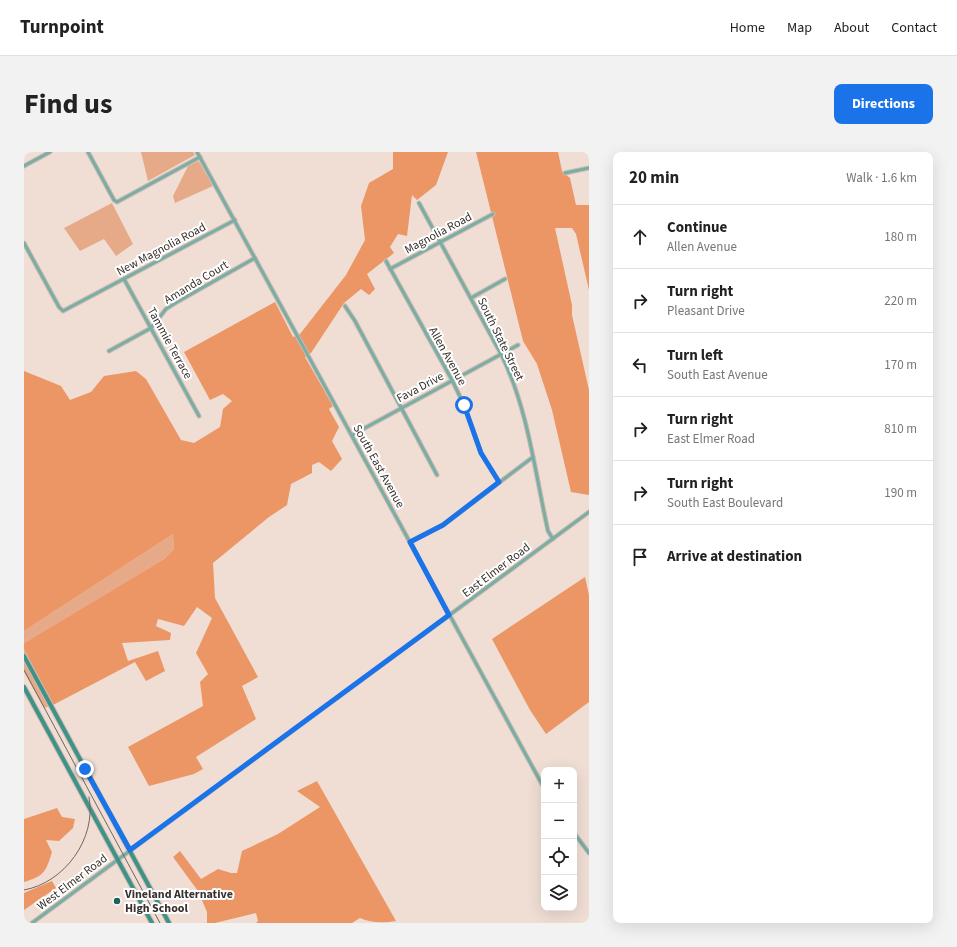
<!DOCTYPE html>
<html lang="en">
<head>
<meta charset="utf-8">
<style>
  :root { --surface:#fff; --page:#f2f2f2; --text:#222; --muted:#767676; --line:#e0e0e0; --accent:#1a73e8 }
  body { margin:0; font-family:"Source Sans 3",sans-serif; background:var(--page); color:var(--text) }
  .controls { position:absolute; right:12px; bottom:12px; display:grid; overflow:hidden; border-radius:8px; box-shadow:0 4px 16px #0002 }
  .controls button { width:36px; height:36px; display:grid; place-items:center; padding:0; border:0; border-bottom:1px solid var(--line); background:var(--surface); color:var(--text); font:20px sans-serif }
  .stop { position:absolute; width:12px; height:12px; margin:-9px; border:3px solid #1a73e8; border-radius:50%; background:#fff }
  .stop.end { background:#1a73e8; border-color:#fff; box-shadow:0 1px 4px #0008 }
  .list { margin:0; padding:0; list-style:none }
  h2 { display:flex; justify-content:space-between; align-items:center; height:52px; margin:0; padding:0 16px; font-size:17px }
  h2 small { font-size:13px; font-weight:400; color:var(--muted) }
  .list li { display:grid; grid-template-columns:26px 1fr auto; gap:12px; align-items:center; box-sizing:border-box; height:64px; padding:0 16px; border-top:1px solid var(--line) }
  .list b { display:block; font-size:15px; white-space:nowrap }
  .list p { margin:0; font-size:13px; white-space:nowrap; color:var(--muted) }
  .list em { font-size:13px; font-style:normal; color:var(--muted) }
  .icon { flex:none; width:22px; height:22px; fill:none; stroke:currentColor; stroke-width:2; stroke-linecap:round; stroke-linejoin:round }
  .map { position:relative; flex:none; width:565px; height:771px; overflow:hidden; border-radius:8px }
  header { display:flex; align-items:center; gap:24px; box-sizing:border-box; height:56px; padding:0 20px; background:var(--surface); border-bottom:1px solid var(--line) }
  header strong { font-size:19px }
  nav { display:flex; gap:22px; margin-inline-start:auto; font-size:14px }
  .intro { display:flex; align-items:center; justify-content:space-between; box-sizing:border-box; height:96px; padding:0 24px }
  h1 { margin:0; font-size:28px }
  .button { padding:10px 18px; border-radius:8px; background:var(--accent); color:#fff; font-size:14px; font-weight:700 }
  main { display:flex; gap:24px; padding:0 24px }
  aside { flex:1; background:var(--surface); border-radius:8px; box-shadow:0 4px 16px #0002 }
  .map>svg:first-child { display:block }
  .green { fill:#e6aa89 }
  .forest { fill:#eb9664 }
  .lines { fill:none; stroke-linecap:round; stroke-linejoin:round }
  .street-casing { stroke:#cbbbb3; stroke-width:5 }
  .secondary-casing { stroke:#cbbbb3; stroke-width:6 }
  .street { stroke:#7aada4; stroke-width:3 }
  .secondary { stroke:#3e9286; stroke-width:4 }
  .rail { stroke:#706660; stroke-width:1 }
  .route { stroke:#1a73e8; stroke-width:5 }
  .poi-dot { fill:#1a645a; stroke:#fff; stroke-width:1.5 }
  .labels { text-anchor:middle; stroke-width:4; stroke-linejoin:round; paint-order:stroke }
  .street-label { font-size:12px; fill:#38312d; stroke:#fff }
  .poi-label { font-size:12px; font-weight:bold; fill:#38312d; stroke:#fff; text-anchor:start }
</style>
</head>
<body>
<header>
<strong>Turnpoint</strong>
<nav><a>Home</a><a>Map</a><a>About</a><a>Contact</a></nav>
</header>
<div class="intro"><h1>Find us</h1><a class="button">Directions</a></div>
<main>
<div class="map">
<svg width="565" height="771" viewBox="0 0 565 771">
  <rect width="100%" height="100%" fill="#f0ded4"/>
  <g class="green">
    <polygon points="117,0 169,0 171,3 124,29"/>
    <polygon points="174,9 176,11 189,34 151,51 149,44 164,14"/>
    <polygon points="88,51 109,92 92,104 80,87 56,99 40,76"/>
    <polygon points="149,382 150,397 140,407 0,491 0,479"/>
    <polygon points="0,497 29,553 20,556 0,520"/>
  </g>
  <g class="forest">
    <polygon points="369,0 424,0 412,33 393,48 388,43 383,84 374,82 366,95 370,101 343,122 351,137 345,143 337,137 320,151 287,201 281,205 309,254 305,257 315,275 308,289 318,307 307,319 295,310 288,313 288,321 267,332 263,353 245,365 189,411 191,446 234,525 218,534 232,567 172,605 179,617 170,622 125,634 104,595 179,554 176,530 184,522 172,501 188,466 173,455 160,474 134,467 132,474 147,481 146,488 98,491 104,509 134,499 141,519 122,529 111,510 29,553 0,497 0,491 140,407 150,397 149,382 0,479 0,219 37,234 46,248 67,240 80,224 112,219 122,227 157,288 170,291 196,275 199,257 208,249 199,242 186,248 160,200 251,150 269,185 276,182 322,123 341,88 337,54 345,31 369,17"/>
    <polygon points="452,0 534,0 538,19 546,26 552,53 565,53 565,138 552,82 548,76 531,76 548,153 548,163 565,238 565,343 547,340 528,258 513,212 499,189"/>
    <polygon points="561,425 565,443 565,550 522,582 506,558 468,487"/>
    <path d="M293,629l79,140c-13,2 -25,2 -36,-3l-8,5h-96l2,-2 -2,-8 -41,10h-8v-11l-9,-21 -25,-34 7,-6 21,28 17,-10 13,4h6l5,-22 36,-17 42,-27 -23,-16z"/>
    <path d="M33,656l5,9 13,2 -2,9 -14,13 -13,-1 6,12c-6,20 -8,24 -28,30v-63z"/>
    <polygon points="28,729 32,736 0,758 0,741"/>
  </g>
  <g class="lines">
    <defs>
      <g id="street">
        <polyline points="64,0 90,48 93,50 176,5"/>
        <polyline points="173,0 520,636"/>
        <polyline points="0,14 26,0"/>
        <polyline points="541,21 565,16"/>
        <path d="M395,51l82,151c27,54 34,119 47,177l5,8"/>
        <polyline points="0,91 35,155 39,159 211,68"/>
        <polyline points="362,109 428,228 440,253 457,301 475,330"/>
        <polyline points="366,117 469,62"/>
        <polyline points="100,127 175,264"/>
        <polyline points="447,146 481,127"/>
        <polyline points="321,154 331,169 413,323"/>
        <polyline points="85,199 127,176 142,157 153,150 231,106"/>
        <polyline points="328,283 494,193"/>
        <polyline points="386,390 419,373 509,305"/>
        <polyline points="550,681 565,701"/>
        <polyline points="8,771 565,360"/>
      </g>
      <g id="secondary">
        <polyline points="0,504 145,771"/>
        <polyline points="0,535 128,771"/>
      </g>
    </defs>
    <use href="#street" class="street-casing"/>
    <use href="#secondary" class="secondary-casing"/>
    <use href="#street" class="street"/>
    <use href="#secondary" class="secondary"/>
    <g class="rail">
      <polyline points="0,518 136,771"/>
      <path d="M0,738c40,-7 73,-51 65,-93"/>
    </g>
  </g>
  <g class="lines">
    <polyline class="route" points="61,617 106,698 425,463 386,390 419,373 475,330 457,301 440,253"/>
  </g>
  <circle class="poi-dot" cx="93" cy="749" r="4"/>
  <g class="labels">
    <g class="street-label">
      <text transform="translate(414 81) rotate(-28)" y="4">Magnolia Road</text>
      <text transform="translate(137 97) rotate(-28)" y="4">New Magnolia Road</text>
      <text transform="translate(172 130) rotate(-31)" y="4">Amanda Court</text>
      <text transform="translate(477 187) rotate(64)" y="4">South State Street</text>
      <text transform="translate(146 191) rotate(61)" y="4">Tammie Terrace</text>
      <text transform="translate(424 204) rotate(61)" y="4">Allen Avenue</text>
      <text transform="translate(396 235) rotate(-28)" y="4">Fava Drive</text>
      <text transform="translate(355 314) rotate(61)" y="4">South East Avenue</text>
      <text transform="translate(472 418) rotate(-37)" y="4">East Elmer Road</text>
      <text transform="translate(48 730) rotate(-37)" y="4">West Elmer Road</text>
    </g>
    <g class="poi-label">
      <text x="101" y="746">Vineland Alternative<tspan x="101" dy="14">High School</tspan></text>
    </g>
  </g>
</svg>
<div class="controls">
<button>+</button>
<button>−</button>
<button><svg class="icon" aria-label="locate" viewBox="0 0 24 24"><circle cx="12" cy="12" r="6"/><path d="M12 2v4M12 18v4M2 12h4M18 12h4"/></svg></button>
<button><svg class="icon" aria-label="layers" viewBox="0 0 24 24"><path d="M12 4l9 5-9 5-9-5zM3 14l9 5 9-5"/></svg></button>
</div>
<div class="stop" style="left:440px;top:253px"></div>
<div class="stop end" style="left:61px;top:617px"></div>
</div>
<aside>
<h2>20 min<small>Walk · 1.6 km</small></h2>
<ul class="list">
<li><svg class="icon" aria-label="ahead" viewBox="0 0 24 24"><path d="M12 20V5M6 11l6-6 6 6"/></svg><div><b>Continue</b><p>Allen Avenue</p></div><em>180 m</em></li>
<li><svg class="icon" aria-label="right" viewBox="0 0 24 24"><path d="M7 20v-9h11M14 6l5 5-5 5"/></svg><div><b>Turn right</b><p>Pleasant Drive</p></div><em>220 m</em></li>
<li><svg class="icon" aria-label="left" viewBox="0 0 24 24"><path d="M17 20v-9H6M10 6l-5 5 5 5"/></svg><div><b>Turn left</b><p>South East Avenue</p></div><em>170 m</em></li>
<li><svg class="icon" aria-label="right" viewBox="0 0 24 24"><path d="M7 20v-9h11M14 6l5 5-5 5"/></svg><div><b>Turn right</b><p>East Elmer Road</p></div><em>810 m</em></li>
<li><svg class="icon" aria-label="right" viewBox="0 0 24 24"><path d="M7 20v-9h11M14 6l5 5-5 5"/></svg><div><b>Turn right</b><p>South East Boulevard</p></div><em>190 m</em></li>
<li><svg class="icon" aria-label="arrive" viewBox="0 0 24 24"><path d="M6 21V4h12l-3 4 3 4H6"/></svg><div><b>Arrive at destination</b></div></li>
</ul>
</aside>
</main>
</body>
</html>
